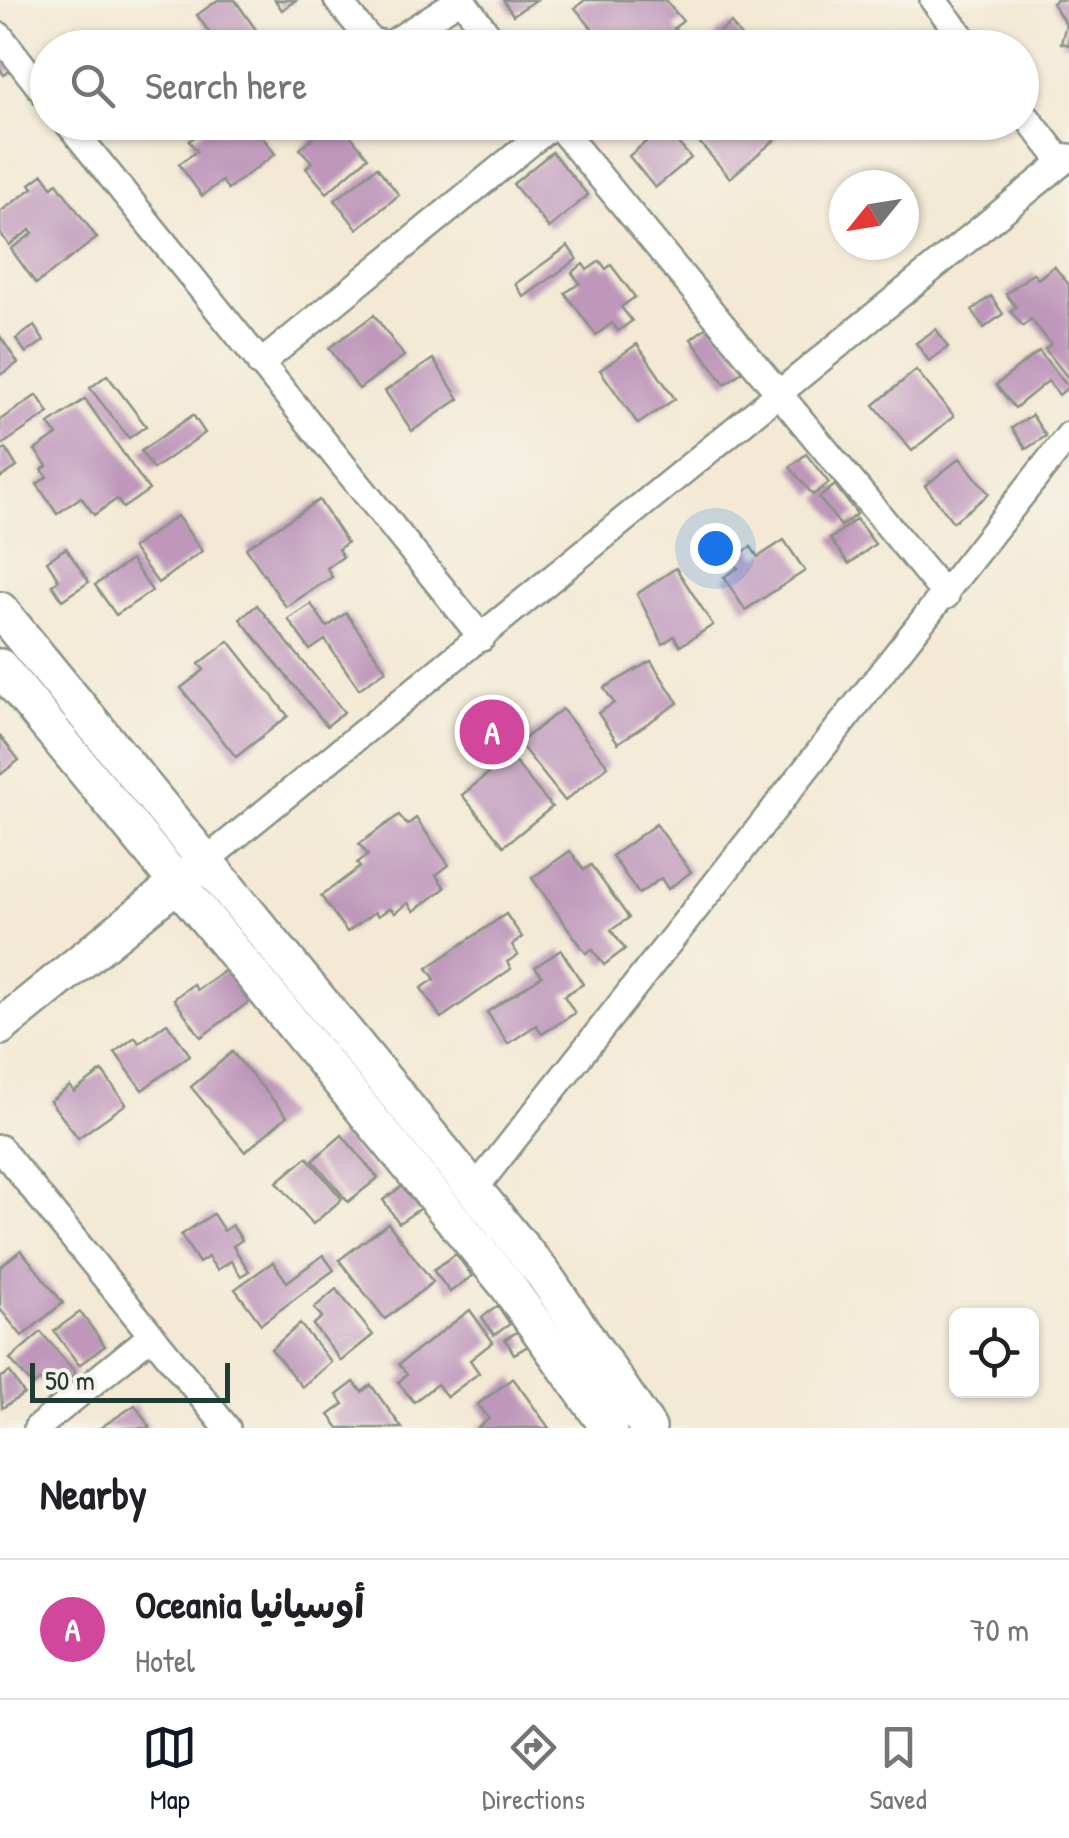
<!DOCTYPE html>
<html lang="en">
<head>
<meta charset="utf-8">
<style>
  :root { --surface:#fff; --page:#f2f2f2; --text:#202124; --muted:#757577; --line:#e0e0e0; --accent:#111827 }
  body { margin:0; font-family:"Patrick Hand","Playpen Sans Arabic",sans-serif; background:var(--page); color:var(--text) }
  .controls { position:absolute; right:30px; bottom:30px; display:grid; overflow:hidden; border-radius:15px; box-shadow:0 2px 8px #0004 }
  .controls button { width:90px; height:90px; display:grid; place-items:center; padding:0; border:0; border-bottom:2px solid var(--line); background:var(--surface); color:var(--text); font:50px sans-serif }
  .compass { position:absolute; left:829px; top:170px; width:90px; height:90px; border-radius:50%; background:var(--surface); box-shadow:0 2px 8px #0004; rotate:240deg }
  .scale { position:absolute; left:30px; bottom:25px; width:200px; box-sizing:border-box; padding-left:10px; border:5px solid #1f3d34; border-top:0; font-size:28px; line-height:35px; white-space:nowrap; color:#1f3d34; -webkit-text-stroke:8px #f7f3e8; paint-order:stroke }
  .you { position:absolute; left:715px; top:548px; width:35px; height:35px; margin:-25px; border:8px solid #fff; border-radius:50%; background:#1a73e8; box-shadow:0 0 0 15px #1a73e833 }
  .badge { display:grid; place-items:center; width:65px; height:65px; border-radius:50%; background:var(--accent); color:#fff; font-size:32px; font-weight:700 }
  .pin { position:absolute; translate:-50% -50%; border:5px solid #fff; box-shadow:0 2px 10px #0006 }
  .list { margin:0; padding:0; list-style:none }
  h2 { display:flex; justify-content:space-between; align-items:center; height:130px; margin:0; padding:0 40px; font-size:42px }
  h2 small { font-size:32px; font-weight:400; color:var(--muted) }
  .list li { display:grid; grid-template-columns:65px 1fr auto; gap:30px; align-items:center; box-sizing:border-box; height:140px; padding:0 40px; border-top:2px solid var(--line) }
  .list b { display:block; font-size:38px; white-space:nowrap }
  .list p { margin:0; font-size:32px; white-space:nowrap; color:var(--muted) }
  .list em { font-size:32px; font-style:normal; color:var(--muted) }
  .icon { flex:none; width:55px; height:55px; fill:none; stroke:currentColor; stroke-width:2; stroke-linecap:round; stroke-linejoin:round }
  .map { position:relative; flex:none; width:1069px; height:1428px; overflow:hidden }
  .search { position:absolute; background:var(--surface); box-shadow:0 2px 8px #0004; left:30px; right:30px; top:30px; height:110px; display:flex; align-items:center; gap:25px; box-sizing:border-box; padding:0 35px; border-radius:55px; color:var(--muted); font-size:38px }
  .sheet { height:270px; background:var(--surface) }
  nav { display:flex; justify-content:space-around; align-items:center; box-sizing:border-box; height:140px; border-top:2px solid var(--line); background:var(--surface); font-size:28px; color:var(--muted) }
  nav a { display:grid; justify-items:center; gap:5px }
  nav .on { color:var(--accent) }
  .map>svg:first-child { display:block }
  .building { fill:#be97bb }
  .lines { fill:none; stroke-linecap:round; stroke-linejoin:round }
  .street-casing { stroke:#899384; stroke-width:30 }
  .secondary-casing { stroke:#899384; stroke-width:40 }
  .street { stroke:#fff; stroke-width:25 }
  .secondary { stroke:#fff; stroke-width:35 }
</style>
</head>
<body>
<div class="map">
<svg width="1069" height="1428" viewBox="0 0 1069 1428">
  <rect width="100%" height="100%" fill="#f7f3e8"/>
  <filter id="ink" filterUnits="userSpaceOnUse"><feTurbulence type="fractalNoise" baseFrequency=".01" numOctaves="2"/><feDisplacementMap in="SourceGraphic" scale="20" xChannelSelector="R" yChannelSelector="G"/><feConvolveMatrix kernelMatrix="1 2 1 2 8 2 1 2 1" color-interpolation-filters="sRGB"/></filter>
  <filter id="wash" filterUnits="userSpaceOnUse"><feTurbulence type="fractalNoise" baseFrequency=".0048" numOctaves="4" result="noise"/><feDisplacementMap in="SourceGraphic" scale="40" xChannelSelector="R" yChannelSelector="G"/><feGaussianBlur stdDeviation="2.25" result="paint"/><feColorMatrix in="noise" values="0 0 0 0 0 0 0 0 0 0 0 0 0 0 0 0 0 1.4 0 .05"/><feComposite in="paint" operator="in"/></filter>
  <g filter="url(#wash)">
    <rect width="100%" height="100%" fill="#f3e9d4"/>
    <g id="blocks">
      <g class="building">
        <polygon points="218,0 235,0 259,34 240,48 220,48 197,15"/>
        <polygon points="275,0 296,0 282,10"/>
        <polygon points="503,0 536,0 513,15"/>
        <polygon points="585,0 665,0 683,21 674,28 687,43 682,48 594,48 590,43 599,37 575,8"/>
        <polygon points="1056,0 1069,0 1069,45 1061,43 1066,24 1052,3"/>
        <polygon points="731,23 749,48 723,48 714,36"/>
        <polygon points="0,46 15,67 4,75 0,69"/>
        <polygon points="214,122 251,122 275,154 228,189 222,181 202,196 179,164 197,151 189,141"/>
        <polygon points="330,122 339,122 368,157 327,193 306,168 312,162 300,149"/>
        <polygon points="682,122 765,122 778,137 730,178"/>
        <polygon points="791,122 815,122 800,134"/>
        <polygon points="664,127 691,158 655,188 629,156"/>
        <polygon points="552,152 588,195 549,228 513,184"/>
        <polygon points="377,167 399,195 357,229 335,200"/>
        <polygon points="43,174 52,187 57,183 97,238 36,284 11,249 33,233 30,230 9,245 0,233 0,212 33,188 30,184"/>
        <polygon points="568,246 577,259 524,297 515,284"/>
        <polygon points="600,261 606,269 611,265 635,297 621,307 632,321 618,331 612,323 596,335 565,293 580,283 572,273 583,264 587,270"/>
        <polygon points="1054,266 1069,285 1069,379 1045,349 1051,344 1031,319 1023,326 1010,311 1016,307 1006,294 1033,273 1038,279"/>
        <polygon points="991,296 1003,314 984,328 972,310"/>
        <polygon points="374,315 404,356 359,389 329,348"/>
        <polygon points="712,323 747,368 725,384 691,339"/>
        <polygon points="34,326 44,341 26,353 16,339"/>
        <polygon points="936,329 948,347 929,361 916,343"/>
        <polygon points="0,336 18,363 0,375"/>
        <polygon points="637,344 675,399 638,424 600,370"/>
        <polygon points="1039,351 1068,387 1059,395 1048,381 1015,408 996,385"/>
        <polygon points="433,359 459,399 412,431 385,391"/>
        <polygon points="916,370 954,416 912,451 874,405"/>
        <polygon points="107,375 146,426 129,438 90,388"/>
        <polygon points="37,395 49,413 0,446 0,420"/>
        <polygon points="85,399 149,490 123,508 117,499 94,515 81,497 57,514 37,484 47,477 42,470 47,466 35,450 57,435 49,424"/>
        <polygon points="193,415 205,433 153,469 141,451"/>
        <polygon points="1032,415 1046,436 1026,449 1012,428"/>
        <polygon points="6,449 17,467 0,478 0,452"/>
        <polygon points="806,454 829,483 813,495 790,467"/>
        <polygon points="960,458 989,494 953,522 925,486"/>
        <polygon points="835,485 857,514 841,526 819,498"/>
        <polygon points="319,500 347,543 338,549 343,557 327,568 332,577 286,607 246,548"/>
        <polygon points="177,516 202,551 158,583 132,548"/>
        <polygon points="856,519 875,544 849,564 830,539"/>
        <polygon points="784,540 805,571 745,610 724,577 738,568 732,559 751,547 758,557"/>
        <polygon points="66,548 89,582 62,600 52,585 59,580 47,561"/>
        <polygon points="131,560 152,591 116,615 95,585"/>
        <polygon points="676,568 713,625 680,646 674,636 663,644 637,594"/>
        <polygon points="311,604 327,627 346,613 386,670 359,689 325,640 310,650 288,619"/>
        <polygon points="257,605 344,712 327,726 240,619"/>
        <polygon points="229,641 288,716 236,757 181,688 204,670 199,664"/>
        <polygon points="651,661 678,703 618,743 598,713 614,703 604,688"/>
        <polygon points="562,709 608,766 565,801 519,743"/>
        <polygon points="497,711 518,741 483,765 462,735"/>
        <polygon points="0,736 19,760 0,775"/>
        <polygon points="510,756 552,807 504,846 462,795"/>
        <polygon points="399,815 407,825 416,818 449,865 436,875 445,888 414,911 408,903 395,913 390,908 378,916 375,912 347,932 321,896 360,867 357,863 368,855 359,844"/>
        <polygon points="656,824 691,872 668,889 661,878 639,894 612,856"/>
        <polygon points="570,851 584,870 591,865 629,918 611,930 625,949 604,965 592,949 586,953 532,878"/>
        <polygon points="506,914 522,937 512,945 518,955 507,962 511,969 441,1018 421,988 435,979 427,968"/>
        <polygon points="561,950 583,984 564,996 575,1013 542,1034 536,1025 508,1044 487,1012 542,976 535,967"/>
        <polygon points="226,970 249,1002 201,1037 174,999 193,984 197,990"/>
        <polygon points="167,1023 190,1055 142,1090 115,1052 135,1037 139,1043"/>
        <polygon points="232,1052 287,1116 245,1152 191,1087"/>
        <polygon points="102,1071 126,1104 78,1138 50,1101 70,1086 74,1092"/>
        <polygon points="342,1135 378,1178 348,1202 313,1160"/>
        <polygon points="307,1157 342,1199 313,1224 277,1182"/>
        <polygon points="405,1184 422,1207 399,1223 383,1200"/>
        <polygon points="213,1214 224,1231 232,1225 242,1240 233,1246 249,1271 241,1276 231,1261 217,1270 208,1257 199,1263 181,1235"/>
        <polygon points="388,1223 433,1282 385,1319 339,1260"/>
        <polygon points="21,1250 63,1303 22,1336 0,1309 0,1267"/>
        <polygon points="456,1254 472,1276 450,1292 433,1270"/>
        <polygon points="323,1255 334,1270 261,1324 235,1289 273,1262 287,1282"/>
        <polygon points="336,1289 373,1335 341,1361 313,1325 322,1317 314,1308"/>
        <polygon points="498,1306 510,1324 494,1335 482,1317"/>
        <polygon points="470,1310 493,1342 470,1360 479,1373 447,1397 437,1384 414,1402 398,1382 407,1375 399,1364"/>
        <polygon points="80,1312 105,1346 79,1365 54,1331"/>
        <polygon points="300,1324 331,1362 302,1387 271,1349"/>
        <polygon points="519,1331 528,1346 514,1354 505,1339"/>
        <polygon points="41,1332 76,1373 51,1394 40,1380 33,1386 10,1359"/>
        <polygon points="10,1372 24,1394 2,1408 0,1378"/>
        <polygon points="513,1378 549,1428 477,1428 489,1419 478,1404"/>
        <polygon points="354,1382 362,1392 371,1385 402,1428 339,1428 329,1415 344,1404 337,1395"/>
        <polygon points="135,1405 150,1428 100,1428"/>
      </g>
    </g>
  </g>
  <g filter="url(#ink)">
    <use href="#blocks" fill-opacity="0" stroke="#899384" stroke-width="2.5"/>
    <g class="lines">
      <defs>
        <g id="street">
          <polyline points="337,0 371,41 389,45 459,0"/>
          <polyline points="462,0 498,48"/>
          <polyline points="933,0 971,48"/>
          <polyline points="0,36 48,98"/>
          <polyline points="1022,111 1062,162"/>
          <polyline points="67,122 482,638"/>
          <polyline points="555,122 946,596"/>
          <polyline points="260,364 555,123"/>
          <polyline points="204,862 1069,157"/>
          <polyline points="0,1148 227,1428"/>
          <polyline points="474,1190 1069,435"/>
          <polyline points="37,1428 152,1335"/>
        </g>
        <g id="secondary">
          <polyline points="0,610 544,1275 648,1428"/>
          <polyline points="0,667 507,1285 609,1428"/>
          <polyline points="0,1027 194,870"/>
        </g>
      </defs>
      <use href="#street" class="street-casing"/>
      <use href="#secondary" class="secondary-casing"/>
      <use href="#street" class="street"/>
      <use href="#secondary" class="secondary"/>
    </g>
  </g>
</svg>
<div class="controls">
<button><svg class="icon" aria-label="locate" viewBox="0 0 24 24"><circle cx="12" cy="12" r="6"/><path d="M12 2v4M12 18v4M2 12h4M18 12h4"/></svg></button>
</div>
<svg class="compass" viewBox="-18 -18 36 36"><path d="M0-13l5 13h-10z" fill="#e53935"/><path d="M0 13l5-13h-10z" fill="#757577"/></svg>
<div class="scale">50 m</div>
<div class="you"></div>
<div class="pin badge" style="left:492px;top:732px;background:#d1479c">A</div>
<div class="search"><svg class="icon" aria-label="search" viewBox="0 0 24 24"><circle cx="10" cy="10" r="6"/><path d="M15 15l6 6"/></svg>Search here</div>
</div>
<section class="sheet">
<h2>Nearby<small></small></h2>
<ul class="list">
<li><span class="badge" style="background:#d1479c">A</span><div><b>Oceania أوسيانيا</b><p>Hotel</p></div><em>70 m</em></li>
</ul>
</section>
<nav>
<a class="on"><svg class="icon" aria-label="map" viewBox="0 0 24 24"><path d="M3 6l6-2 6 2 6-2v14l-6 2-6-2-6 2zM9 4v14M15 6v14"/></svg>Map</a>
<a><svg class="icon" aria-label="directions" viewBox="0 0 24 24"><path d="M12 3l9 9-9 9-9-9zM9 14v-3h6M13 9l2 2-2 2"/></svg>Directions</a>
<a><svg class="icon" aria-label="saved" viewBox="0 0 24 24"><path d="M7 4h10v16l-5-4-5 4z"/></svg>Saved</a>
</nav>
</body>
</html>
